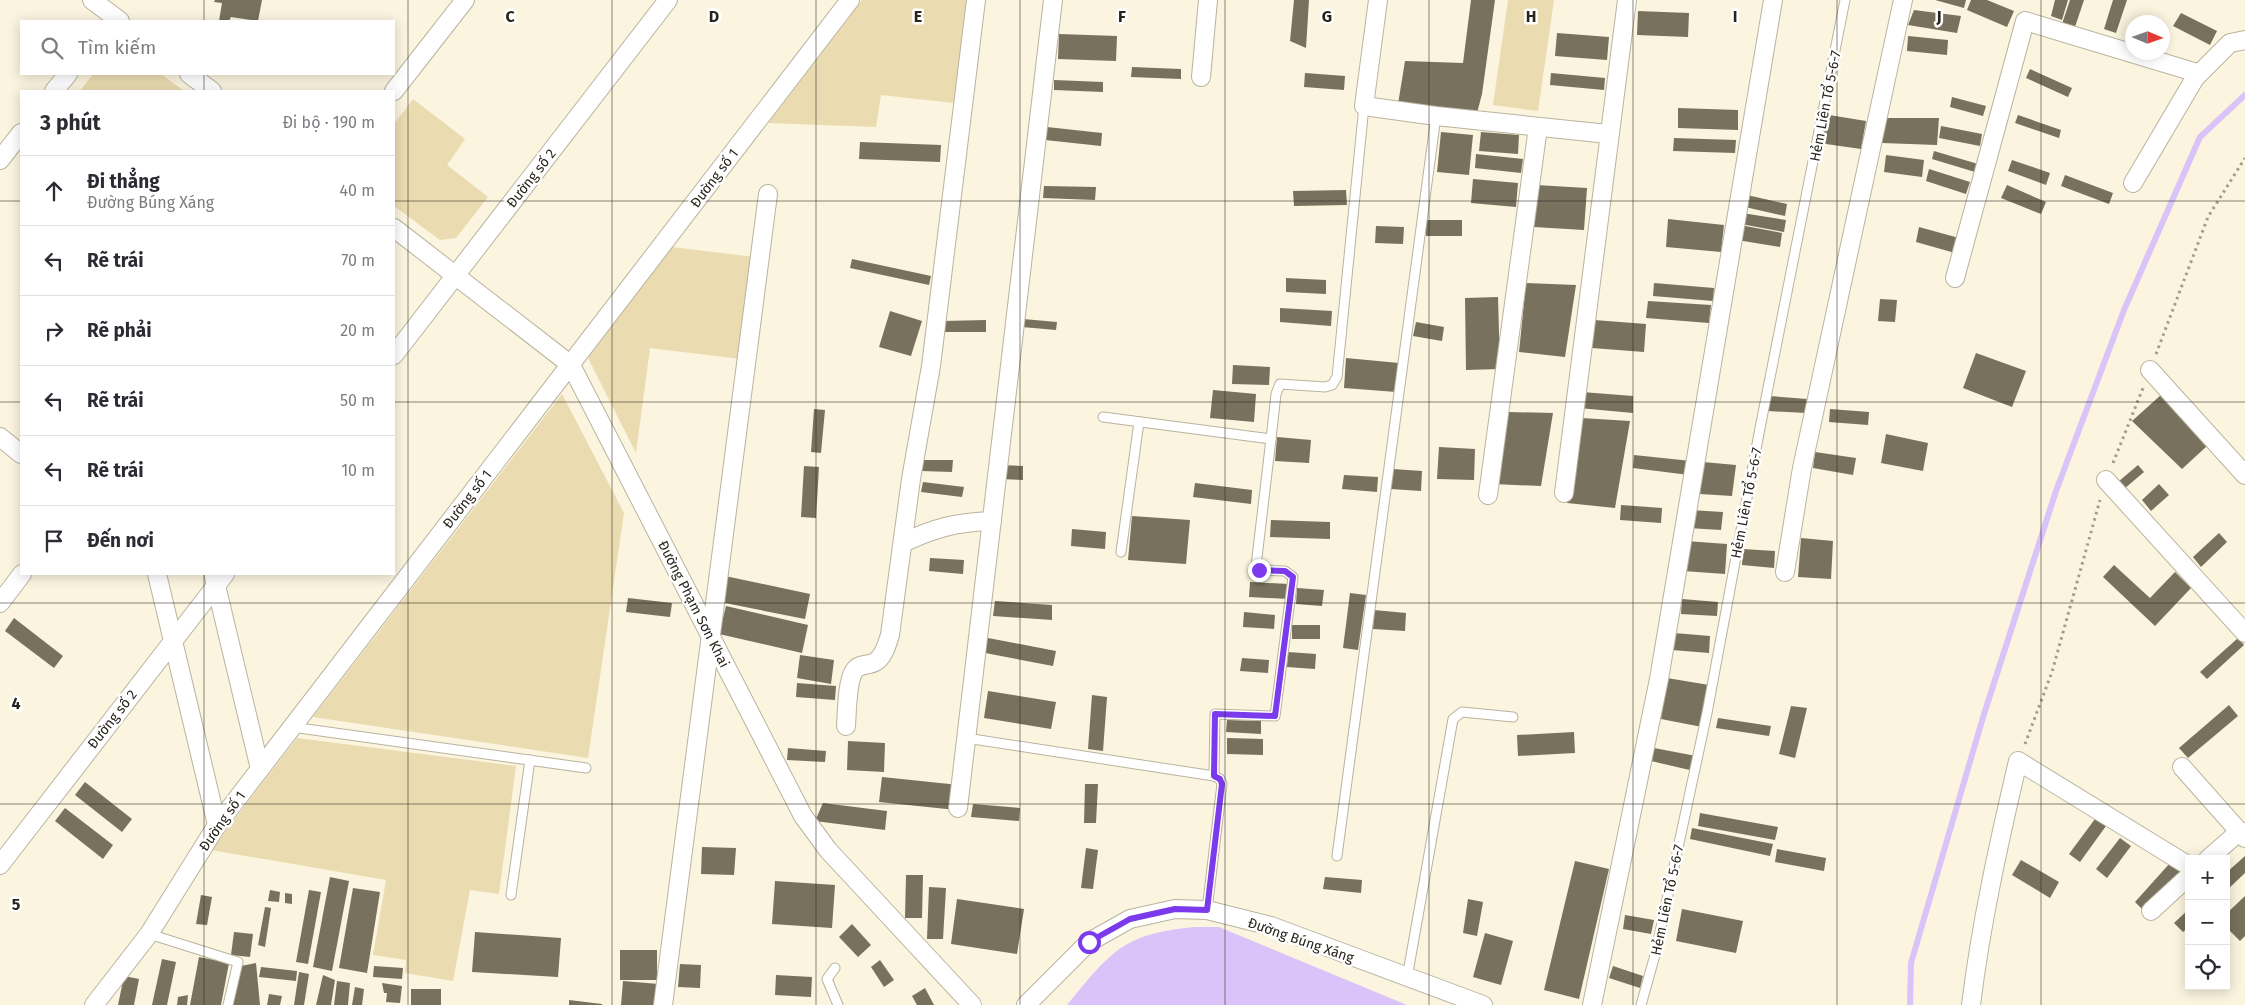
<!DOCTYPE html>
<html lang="vi">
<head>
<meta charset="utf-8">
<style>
  :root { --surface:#fff; --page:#f7f7f7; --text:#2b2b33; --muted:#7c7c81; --line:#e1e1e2 }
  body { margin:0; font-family:"Fira Sans",sans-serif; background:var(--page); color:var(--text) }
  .controls { position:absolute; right:15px; bottom:15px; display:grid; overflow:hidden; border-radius:0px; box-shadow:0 2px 12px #0003 }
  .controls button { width:45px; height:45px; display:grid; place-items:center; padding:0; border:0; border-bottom:1px solid var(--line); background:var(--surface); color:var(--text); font:25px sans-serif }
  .compass { position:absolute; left:2125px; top:15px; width:45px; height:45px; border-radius:50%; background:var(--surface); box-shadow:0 2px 12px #0003; rotate:92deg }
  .stop { position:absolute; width:15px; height:15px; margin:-11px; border:4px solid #7c3aed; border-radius:50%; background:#fff }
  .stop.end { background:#7c3aed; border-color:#fff; box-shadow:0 1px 5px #0008 }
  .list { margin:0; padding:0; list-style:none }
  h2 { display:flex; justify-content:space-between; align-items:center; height:65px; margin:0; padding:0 20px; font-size:21px }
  h2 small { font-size:16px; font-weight:400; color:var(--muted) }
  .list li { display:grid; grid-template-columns:32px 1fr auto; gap:15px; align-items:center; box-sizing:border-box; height:70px; padding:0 20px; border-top:1px solid var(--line) }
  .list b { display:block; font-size:19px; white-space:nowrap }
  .list p { margin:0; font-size:16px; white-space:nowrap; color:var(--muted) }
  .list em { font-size:16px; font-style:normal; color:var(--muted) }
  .icon { flex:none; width:28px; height:28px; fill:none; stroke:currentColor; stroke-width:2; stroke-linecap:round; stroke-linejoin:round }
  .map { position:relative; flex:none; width:2245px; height:1005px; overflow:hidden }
  .search { position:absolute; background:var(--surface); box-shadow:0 2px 12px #0003; left:20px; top:20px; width:375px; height:55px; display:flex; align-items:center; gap:12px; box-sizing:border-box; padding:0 18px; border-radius:0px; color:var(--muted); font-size:19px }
  .panel { position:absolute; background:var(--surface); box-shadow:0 2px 12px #0003; left:20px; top:90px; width:375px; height:485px; border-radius:0px }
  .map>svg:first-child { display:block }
  .green { fill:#eadbb0 }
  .water { fill:#dac3f8 }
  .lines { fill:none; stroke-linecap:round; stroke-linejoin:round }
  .stream { stroke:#dac3f8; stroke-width:6 }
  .building { fill:#77715e }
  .lane-casing { stroke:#bab39f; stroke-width:11 }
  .street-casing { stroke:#bab39f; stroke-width:20 }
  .path { stroke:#a19c8c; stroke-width:3; stroke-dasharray:2.5 4; stroke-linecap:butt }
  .lane { stroke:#fff; stroke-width:9 }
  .street { stroke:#fff; stroke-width:18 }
  .route { stroke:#7c3aed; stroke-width:6 }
  .grid { fill:none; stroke:#28251d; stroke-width:1; stroke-opacity:0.55 }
  .labels { text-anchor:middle; stroke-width:5; stroke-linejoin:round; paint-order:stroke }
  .street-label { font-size:14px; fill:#28251d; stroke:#fff }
  .grid-label { font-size:16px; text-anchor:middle; font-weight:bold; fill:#28251d; stroke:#fff; stroke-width:5; stroke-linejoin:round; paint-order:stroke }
</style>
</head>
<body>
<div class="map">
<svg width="2245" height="1005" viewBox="0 0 2245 1005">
  <rect width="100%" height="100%" fill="#fbf4df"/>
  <g class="green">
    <polygon points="862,0 967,0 954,103 881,95 876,127 768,123"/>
    <polygon points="1508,0 1554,0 1538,111 1493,105"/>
    <polygon points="93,74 161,74 184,91 80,91"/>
    <polygon points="413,99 465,139 447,165 488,197 456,238 440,240 394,206 394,124"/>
    <polygon points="672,247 755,257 741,359 650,348 636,453 588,358"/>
    <polygon points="562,394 624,513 588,758 313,717"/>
    <polygon points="297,738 516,766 499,894 470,890 453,981 405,973 406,960 373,955 386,880 211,850"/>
  </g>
  <path class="water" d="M1194,927h25l188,78h-340c44,-53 55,-71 127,-78z"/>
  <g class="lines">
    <polyline class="stream" points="1910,1005 1911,963 1984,714 2056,491 2124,310 2200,137 2245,95"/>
  </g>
  <g class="building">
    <polygon points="215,0 262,0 258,21 231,17 229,21 219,21 222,3 214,2"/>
    <polygon points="1294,0 1309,0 1306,48 1290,41"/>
    <polygon points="1471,0 1495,0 1482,94 1477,113 1398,104 1405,61 1463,63"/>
    <polygon points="1935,0 1966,0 1964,8"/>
    <polygon points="1971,0 1987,0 2014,11 2007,27 1967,10"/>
    <polygon points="2055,0 2068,0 2062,20 2051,16"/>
    <polygon points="2070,0 2084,0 2075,27 2062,24"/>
    <polygon points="2113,0 2127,0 2116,33 2104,29"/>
    <polygon points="1914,10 1961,16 1957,33 1908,25"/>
    <polygon points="1638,11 1689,13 1688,37 1637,35"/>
    <polygon points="2181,13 2217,31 2210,45 2173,26"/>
    <polygon points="1557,33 1609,37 1607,60 1555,56"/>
    <polygon points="1059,34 1117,36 1116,61 1058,59"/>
    <polygon points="1908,36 1948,40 1947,55 1907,51"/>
    <polygon points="1132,67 1181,69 1181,79 1131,77"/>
    <polygon points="2030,69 2072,88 2068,97 2026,78"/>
    <polygon points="1305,73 1345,76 1344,90 1304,87"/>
    <polygon points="1551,73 1605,78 1604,90 1550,85"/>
    <polygon points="1054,80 1103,82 1103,92 1054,90"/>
    <polygon points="1952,97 1986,106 1983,116 1950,107"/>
    <polygon points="1678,108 1738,110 1738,130 1678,128"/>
    <polygon points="1823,114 1866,121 1861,149 1819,143"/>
    <polygon points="2018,115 2061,130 2059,138 2015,123"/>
    <polygon points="1886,118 1939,118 1937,145 1882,143"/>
    <polygon points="1941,126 1982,134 1980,146 1939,138"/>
    <polygon points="1047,127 1102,133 1101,146 1045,140"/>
    <polygon points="1441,132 1473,135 1469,175 1437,172"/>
    <polygon points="1481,132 1519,135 1518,154 1479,151"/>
    <polygon points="1674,138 1736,140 1735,153 1673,151"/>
    <polygon points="860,142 941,145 940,162 859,159"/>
    <polygon points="1934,151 1978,164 1975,172 1932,159"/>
    <polygon points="1476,154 1523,159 1521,173 1475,168"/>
    <polygon points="1886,155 1924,160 1922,177 1884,172"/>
    <polygon points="2012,160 2050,173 2046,185 2008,171"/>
    <polygon points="1929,169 1970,182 1966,194 1926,181"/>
    <polygon points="2065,175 2113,193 2109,204 2061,186"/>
    <polygon points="1473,179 1518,183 1516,207 1471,203"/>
    <polygon points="1536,185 1587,188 1584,230 1534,227"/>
    <polygon points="2007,185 2046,202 2041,214 2001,198"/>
    <polygon points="1044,186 1096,187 1095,200 1043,198"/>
    <polygon points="1346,190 1347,205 1294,206 1293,191"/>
    <polygon points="1747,195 1787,204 1785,216 1745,207"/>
    <polygon points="1742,213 1786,220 1784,232 1741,224"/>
    <polygon points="1668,219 1724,225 1721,252 1666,247"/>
    <rect x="1426" y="220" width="36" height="16"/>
    <polygon points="1740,225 1782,233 1780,247 1737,240"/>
    <polygon points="1376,226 1404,227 1403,244 1375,243"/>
    <polygon points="1919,227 1959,238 1955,253 1916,242"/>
    <polygon points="852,259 931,276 929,285 850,268"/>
    <polygon points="1286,278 1326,280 1326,294 1286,292"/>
    <polygon points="1526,283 1576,285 1565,357 1519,352"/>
    <polygon points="1654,283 1714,288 1713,301 1653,296"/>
    <polygon points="1498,297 1500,369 1466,370 1465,298"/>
    <polygon points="1880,299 1897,300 1895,322 1878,321"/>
    <polygon points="1648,301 1711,305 1709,323 1646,318"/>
    <polygon points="1280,308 1332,311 1331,326 1280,322"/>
    <polygon points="890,311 922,321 911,356 879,347"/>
    <polygon points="1023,319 1057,322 1056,330 1022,327"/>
    <polygon points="986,320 986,332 944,332 943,321"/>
    <polygon points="1594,320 1646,324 1644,352 1592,348"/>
    <polygon points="1416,322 1444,327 1442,341 1413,336"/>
    <polygon points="1976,353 2026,371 2012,407 1963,388"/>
    <polygon points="1346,358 1399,363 1396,392 1344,388"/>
    <polygon points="1233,365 1270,367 1269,385 1232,384"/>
    <polygon points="1213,390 1256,394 1254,422 1210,418"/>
    <polygon points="1582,392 1633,396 1633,413 1579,408"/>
    <polygon points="2162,394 2207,446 2182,469 2132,421"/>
    <polygon points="1769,396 1807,399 1806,413 1768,411"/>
    <polygon points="814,409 825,410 821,453 811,452"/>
    <polygon points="1830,409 1869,412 1868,425 1829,422"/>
    <polygon points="1509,412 1553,413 1541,486 1493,484"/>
    <polygon points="1581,418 1630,421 1615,508 1567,503"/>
    <polygon points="1886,434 1928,443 1923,471 1881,463"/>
    <polygon points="1277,437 1311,440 1309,463 1275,461"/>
    <polygon points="1439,447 1475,449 1474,480 1437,479"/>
    <polygon points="1815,452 1856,458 1853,475 1813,468"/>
    <polygon points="1634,455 1691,461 1689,475 1633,468"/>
    <polygon points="922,460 953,460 952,472 921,471"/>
    <polygon points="1703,462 1736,465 1732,496 1700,494"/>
    <polygon points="1000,465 1023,466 1023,480 1000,479"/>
    <polygon points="2138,465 2144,472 2124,489 2118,482"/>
    <polygon points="804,466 819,467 816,518 801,517"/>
    <polygon points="1393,469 1422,471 1421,491 1391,489"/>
    <polygon points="1344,475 1378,477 1377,492 1342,489"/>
    <polygon points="923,482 964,487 962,497 921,492"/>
    <polygon points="1195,483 1252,490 1251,504 1193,497"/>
    <polygon points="2159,484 2169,495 2151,511 2142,500"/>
    <polygon points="1621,505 1662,508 1661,523 1620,520"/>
    <polygon points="1689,510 1723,512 1721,530 1688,528"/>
    <polygon points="1132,516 1190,520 1186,564 1128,560"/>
    <polygon points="1271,520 1330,522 1330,539 1270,537"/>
    <polygon points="1072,529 1106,532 1105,549 1071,546"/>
    <polygon points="2219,533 2227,542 2201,567 2193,557"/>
    <polygon points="1801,538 1833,541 1831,579 1798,577"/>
    <polygon points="1686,541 1727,544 1725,574 1683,571"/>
    <polygon points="1743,549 1775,551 1774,568 1742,565"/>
    <polygon points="930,558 964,560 963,574 929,571"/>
    <polygon points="2114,565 2150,598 2175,572 2191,588 2155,626 2103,577"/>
    <polygon points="725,576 810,594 805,619 720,602"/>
    <polygon points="1250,582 1289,584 1289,599 1249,597"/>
    <polygon points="1297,588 1324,590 1322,606 1296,604"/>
    <polygon points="1350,593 1366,595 1358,650 1343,648"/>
    <polygon points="628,598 672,603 670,617 626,612"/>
    <polygon points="1682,599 1718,602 1717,616 1681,614"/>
    <polygon points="995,601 1052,605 1052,620 993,616"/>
    <polygon points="726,606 808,625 802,653 719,634"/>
    <polygon points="1374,610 1406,613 1405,631 1373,629"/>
    <polygon points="1244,612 1275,615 1274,629 1243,627"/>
    <polygon points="14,618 63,656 54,668 5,631"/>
    <rect x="1292" y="625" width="28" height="14"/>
    <polygon points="1674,633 1710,636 1709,653 1672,650"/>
    <polygon points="983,637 1056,651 1053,666 980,652"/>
    <polygon points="2238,638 2244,645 2207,679 2200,672"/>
    <polygon points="1288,652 1316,654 1315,669 1287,667"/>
    <polygon points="800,655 834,660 831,684 797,678"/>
    <polygon points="1242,658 1269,660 1268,673 1240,671"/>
    <polygon points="1667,678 1709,685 1702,727 1661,719"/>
    <polygon points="797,683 836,686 835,700 796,697"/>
    <polygon points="988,691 1056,702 1051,729 984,718"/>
    <polygon points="1092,695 1107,697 1103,751 1088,749"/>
    <polygon points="2229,705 2238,716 2188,758 2179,748"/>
    <polygon points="1791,706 1807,708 1795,758 1779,754"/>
    <polygon points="1718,718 1771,726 1769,736 1716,728"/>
    <polygon points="1227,720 1261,721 1261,734 1226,732"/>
    <polygon points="1574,732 1575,753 1518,756 1517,735"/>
    <polygon points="1227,738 1263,739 1263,755 1227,754"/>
    <polygon points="848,741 885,743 884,772 847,770"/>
    <polygon points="788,748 826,751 825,762 787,760"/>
    <polygon points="1654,748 1696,756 1694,771 1651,761"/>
    <polygon points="882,777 959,785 956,810 879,802"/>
    <polygon points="85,782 132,819 122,832 75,795"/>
    <polygon points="1085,784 1098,784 1096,823 1084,823"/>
    <polygon points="823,803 887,811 885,830 815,821"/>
    <polygon points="973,804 1020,808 1019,821 971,817"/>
    <polygon points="65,808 113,845 103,859 55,821"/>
    <polygon points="1700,813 1778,827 1775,840 1698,826"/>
    <polygon points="2095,819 2106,826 2080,862 2069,854"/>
    <polygon points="1692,828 1773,844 1770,856 1690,839"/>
    <polygon points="2120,838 2131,846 2107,878 2096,869"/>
    <polygon points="702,847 736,848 734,875 701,874"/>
    <polygon points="1086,848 1098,850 1093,889 1081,888"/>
    <polygon points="1777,849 1826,858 1824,871 1775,862"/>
    <polygon points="2245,856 2245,873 2226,891 2226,873"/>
    <polygon points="2021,860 2059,882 2050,898 2012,875"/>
    <polygon points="1575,861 1609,869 1579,999 1544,990"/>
    <polygon points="2170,863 2180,872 2144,911 2135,902"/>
    <polygon points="906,875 923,875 922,918 905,918"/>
    <polygon points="330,877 349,881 332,971 313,967"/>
    <polygon points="1325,877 1362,880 1361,893 1323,889"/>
    <polygon points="775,881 835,885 832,928 772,924"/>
    <polygon points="929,887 946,888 943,939 927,939"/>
    <polygon points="353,888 380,892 367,973 339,968"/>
    <polygon points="270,890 280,892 279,902 268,901"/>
    <polygon points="309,890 321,892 308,964 296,962"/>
    <polygon points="285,893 292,894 292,904 285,903"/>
    <polygon points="201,895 212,897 207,925 196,924"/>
    <polygon points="2245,896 2245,936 2240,941 2226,927 2226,914"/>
    <polygon points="957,899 1024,909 1017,954 951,944"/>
    <polygon points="1468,899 1483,902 1477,936 1463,933"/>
    <polygon points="265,907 271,908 265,947 258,945"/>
    <polygon points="1682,909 1743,921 1736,953 1676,941"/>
    <polygon points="2189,909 2189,927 2183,932 2174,923"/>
    <polygon points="1625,915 1654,920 1651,934 1623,929"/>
    <polygon points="852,924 871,945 858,957 839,937"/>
    <polygon points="234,932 253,934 250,957 231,955"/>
    <polygon points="475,932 561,938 558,977 472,972"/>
    <polygon points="1485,933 1513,941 1501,985 1473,977"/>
    <rect x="620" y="950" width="37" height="30"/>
    <polygon points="199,957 229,963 221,1005 190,1005"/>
    <polygon points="162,959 176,962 167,1005 152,1005"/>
    <polygon points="880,960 894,980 884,987 871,967"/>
    <polygon points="256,963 260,1005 232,1005 241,966"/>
    <polygon points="680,964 701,965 700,988 678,987"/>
    <polygon points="374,966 403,968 402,979 373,977"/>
    <polygon points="1613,966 1643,976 1640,988 1609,978"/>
    <polygon points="261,967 297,971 296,981 259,977"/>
    <polygon points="299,972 309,974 304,1005 294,1005"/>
    <polygon points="323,975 335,980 331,1005 316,1005"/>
    <polygon points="776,975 812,977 811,997 775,995"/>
    <polygon points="124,976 139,979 134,1005 118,1005"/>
    <polygon points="337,981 350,983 348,1005 334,1005"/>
    <polygon points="623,981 659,984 657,1005 621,1005"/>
    <polygon points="382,983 402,986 400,1003 386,1002 387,993 384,993"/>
    <polygon points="355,987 364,989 362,1005 352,1005"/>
    <polygon points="925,988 934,1005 917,1005 912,996"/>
    <rect x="411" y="989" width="30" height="16"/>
    <polygon points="269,994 282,996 280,1005 267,1005"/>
    <polygon points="188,995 187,1005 177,1005 178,997"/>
    <polygon points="569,1000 602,1004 602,1005 569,1005"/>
  </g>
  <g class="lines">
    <defs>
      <g id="lane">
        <polyline points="1103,417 1271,439 1276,394 1280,384 1325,387 1332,385 1337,377 1364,106"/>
        <polyline points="1121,552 1139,422"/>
        <polyline points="292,727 586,768"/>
        <polyline points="966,738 1214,776 1220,779 1222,784 1207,910"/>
        <polyline points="1214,776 1215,714 1275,716 1293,577 1285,571 1259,570 1256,566 1271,439"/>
        <polyline points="1337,856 1436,116"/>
        <polyline points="511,895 530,760"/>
        <polyline points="149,934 238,962 228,1005"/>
        <polyline points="835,968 827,979 838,1005"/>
        <polyline points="1407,978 1453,719 1462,712 1513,717"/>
        <polyline points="1641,1005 1655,955 1707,713 1760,428 1845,0"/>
      </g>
      <g id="street">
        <polyline points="92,0 120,21"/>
        <polyline points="1378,0 1364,106 1436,116 1608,134"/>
        <polyline points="189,74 212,91"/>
        <polyline points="1201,77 1208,0"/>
        <polyline points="2195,78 2230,43 2245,40"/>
        <polyline points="54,91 68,74"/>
        <polyline points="394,91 465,0"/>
        <polyline points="0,160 21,133"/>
        <polyline points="394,228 571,365 803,816 828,850 972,1005"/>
        <polyline points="1955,278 2025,21 2194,72 2195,78 2133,183"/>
        <polyline points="394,355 668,0"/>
        <polyline points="2150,370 2245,475"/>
        <polyline points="0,437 21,454"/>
        <polyline points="2106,480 2245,633"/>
        <polyline points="1564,493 1627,0"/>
        <polyline points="1488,495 1538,127"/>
        <path d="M903,543c31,-15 54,-21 89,-22"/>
        <polyline points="1785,572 1802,468 1903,0"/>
        <polyline points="157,574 217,825"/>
        <polyline points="214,577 260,769"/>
        <polyline points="0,603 22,574"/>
        <path d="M846,726c1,-14 1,-44 8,-55 5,-8 14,-5 21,-9 9,-5 12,-18 15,-27l21,-156 20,-113 45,-366"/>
        <polyline points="2182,767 2245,838"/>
        <polyline points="958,808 1053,0"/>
        <polyline points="2208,859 2240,831"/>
        <polyline points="0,865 225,574"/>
        <polyline points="2151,911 2189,876"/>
        <polyline points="94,1005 149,934 217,825 850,0"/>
        <polyline points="663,1005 768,194"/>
        <polyline points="1026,1005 1089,942 1130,919 1175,909 1207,910 1271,926 1483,1005"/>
        <polyline points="1592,1005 1659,679 1773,0"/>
        <path d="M1971,1005c10,-82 28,-163 47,-244l171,105"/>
      </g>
    </defs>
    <use href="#lane" class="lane-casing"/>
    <use href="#street" class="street-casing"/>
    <g class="path">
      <polyline points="2156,354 2208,217 2245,158"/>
      <polyline points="2113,463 2143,388"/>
      <polyline points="2025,744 2052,672 2100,500"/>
    </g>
    <use href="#lane" class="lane"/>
    <use href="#street" class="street"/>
  </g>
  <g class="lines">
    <polyline class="route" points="1089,942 1130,919 1175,909 1207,910 1222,784 1220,779 1214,776 1215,714 1275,716 1293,577 1285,571 1259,570"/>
  </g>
  <path class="grid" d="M204,0v21M408,0v1005M612,0v1005M816,0v1005M1020,0v1005M1225,0v1005M1429,0v1005M1633,0v1005M1837,0v1005M2041,0v1005M204,74v17M0,201h21M394,201h1851M0,402h21M394,402h1851M204,574v431M0,603h2245M0,804h2245"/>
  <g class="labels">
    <g class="street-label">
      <text transform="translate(1825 106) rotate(-79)" y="5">Hẻm Liên Tổ 5-6-7</text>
      <text transform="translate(531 178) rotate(-52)" y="5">Đường số 2</text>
      <text transform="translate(714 178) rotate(-53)" y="5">Đường số 1</text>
      <text transform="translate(467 499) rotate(-52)" y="5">Đường số 1</text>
      <text transform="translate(1746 503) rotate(-79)" y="5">Hẻm Liên Tổ 5-6-7</text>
      <text transform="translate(694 604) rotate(63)" y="5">Đường Phạm Sơn Khai</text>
      <text transform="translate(112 719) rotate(-52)" y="5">Đường số 2</text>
      <text transform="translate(222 821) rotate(-55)" y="5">Đường số 1</text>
      <text transform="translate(1667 900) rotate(-78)" y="5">Hẻm Liên Tổ 5-6-7</text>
      <text transform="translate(1301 940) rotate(19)" y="5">Đường Búng Xáng</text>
    </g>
  </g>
  <g class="grid-label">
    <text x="510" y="22">C</text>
    <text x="714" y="22">D</text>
    <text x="918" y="22">E</text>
    <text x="1122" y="22">F</text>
    <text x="1327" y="22">G</text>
    <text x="1531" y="22">H</text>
    <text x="1735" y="22">I</text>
    <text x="1939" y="22">J</text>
    <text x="16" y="709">4</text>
    <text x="16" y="910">5</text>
  </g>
</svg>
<div class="controls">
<button>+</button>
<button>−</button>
<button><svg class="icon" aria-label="locate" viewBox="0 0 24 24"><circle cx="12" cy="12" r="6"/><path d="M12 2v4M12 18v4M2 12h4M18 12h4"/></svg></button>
</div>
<svg class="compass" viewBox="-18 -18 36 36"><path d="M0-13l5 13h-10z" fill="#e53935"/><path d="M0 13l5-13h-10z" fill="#7c7c81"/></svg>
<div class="stop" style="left:1089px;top:942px"></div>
<div class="stop end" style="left:1259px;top:570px"></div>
<div class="search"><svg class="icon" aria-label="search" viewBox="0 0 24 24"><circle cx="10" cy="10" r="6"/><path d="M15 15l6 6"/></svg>Tìm kiếm</div>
<section class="panel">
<h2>3 phút<small>Đi bộ · 190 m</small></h2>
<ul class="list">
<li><svg class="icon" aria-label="ahead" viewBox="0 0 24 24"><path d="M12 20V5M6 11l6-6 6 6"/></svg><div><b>Đi thẳng</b><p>Đường Búng Xáng</p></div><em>40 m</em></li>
<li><svg class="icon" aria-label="left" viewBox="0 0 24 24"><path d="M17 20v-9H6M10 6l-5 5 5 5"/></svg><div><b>Rẽ trái</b></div><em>70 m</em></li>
<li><svg class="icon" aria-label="right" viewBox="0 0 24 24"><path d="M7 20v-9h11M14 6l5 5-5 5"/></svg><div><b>Rẽ phải</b></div><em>20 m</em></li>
<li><svg class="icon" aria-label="left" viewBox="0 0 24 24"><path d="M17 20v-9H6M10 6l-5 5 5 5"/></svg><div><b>Rẽ trái</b></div><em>50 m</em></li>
<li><svg class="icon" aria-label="left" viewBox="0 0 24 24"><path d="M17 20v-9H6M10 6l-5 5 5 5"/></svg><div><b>Rẽ trái</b></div><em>10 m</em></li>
<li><svg class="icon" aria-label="arrive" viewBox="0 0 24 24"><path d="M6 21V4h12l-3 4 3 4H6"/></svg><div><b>Đến nơi</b></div></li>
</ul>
</section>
</div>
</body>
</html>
